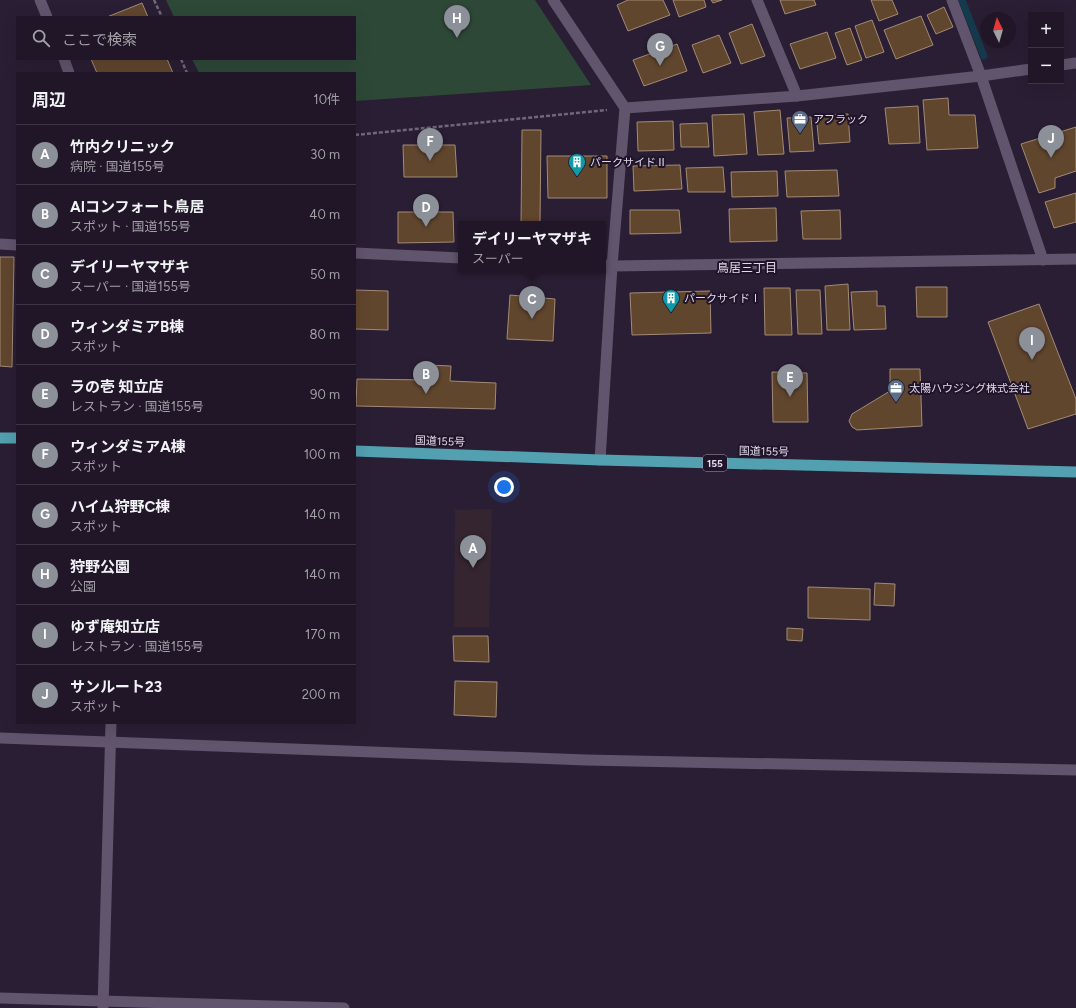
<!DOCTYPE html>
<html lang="ja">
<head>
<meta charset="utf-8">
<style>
  :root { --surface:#201627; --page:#281f2f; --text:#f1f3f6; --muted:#a29fa7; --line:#3d3544; --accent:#8c9099 }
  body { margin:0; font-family:Figtree,"Noto Sans JP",sans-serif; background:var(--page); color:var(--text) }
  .controls { position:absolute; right:12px; top:12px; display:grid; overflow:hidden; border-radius:0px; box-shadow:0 4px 16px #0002 }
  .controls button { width:36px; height:36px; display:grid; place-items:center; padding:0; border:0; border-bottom:1px solid var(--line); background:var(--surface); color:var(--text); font:20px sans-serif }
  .compass { position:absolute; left:980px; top:12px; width:36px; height:36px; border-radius:50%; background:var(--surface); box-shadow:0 4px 16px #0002; rotate:355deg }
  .you { position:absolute; left:504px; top:487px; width:14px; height:14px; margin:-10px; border:3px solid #fff; border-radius:50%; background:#1a73e8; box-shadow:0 0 0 6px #1a73e833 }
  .badge { display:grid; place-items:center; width:26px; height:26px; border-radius:50%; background:var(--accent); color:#fff; font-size:13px; font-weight:700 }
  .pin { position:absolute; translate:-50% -33px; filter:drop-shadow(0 1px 2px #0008) }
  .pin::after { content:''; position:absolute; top:21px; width:14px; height:12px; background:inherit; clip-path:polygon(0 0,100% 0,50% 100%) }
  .popup { position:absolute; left:458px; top:221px; width:148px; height:52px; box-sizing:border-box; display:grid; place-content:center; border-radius:0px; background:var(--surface); filter:drop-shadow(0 1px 3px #0005); font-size:13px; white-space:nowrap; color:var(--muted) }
  .popup b { font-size:15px; color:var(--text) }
  .popup::after { content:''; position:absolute; left:50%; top:100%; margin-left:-8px; border:8px solid transparent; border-top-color:var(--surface) }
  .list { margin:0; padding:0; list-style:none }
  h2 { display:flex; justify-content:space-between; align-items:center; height:52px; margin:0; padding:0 16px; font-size:17px }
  h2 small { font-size:13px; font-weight:400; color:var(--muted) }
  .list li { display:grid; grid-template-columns:26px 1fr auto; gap:12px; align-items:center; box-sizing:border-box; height:60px; padding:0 16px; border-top:1px solid var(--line) }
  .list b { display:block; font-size:15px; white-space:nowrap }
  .list p { margin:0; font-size:13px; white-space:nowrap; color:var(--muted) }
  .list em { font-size:13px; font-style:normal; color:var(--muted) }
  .icon { flex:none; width:22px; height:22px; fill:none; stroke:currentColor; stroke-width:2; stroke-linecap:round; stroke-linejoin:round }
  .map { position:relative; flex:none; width:1076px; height:1008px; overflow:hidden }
  .search { position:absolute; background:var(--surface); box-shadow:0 4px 16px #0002; left:16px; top:16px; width:340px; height:44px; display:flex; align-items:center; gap:10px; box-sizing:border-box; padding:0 14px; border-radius:0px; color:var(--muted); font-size:15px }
  .panel { position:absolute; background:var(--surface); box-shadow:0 4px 16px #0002; left:16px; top:72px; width:340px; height:652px; border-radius:0px }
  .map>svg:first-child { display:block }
  .medical { fill:#352530 }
  .green { fill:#2e4838 }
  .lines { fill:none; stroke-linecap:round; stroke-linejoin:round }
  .stream { stroke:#143b4d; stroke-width:7 }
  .building { fill:#61462e; stroke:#a38a75 }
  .path { stroke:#71677a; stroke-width:2.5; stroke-dasharray:4 2; stroke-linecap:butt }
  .minor { stroke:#61546d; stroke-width:11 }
  .tertiary { stroke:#61546d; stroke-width:11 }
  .trunk { stroke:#52a0b0; stroke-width:11 }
  .labels { text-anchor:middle; stroke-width:4; stroke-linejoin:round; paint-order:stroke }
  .shield { fill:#20142a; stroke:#a69eaf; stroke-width:1 }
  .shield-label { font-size:10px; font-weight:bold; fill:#e0d9e8 }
  .poi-label { font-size:11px; fill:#e0d9e8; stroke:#20142a; text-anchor:start }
  .street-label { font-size:11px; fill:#e0d9e8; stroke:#20142a }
  .neighbourhood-label { font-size:12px; fill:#e0d9e8; stroke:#20142a }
</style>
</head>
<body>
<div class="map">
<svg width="1076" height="1008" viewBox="0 0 1076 1008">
  <rect width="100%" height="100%" fill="#2a1e34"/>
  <polygon class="medical" points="492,509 489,627 454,627 455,510"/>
  <polygon class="green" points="166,0 535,0 591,85 355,101 355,73 199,73 192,59 355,59 355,17 174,17"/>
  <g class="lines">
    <polyline class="stream" points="962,0 984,56"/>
  </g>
  <g class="building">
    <polygon points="628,0 663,0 670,15 628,31 617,5"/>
    <polygon points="673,0 704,0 706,7 679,17"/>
    <polygon points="711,0 722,0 713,3"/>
    <polygon points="780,0 814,0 816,5 785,14"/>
    <polygon points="871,0 892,0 898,14 879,21"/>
    <polygon points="142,3 148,17 107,17"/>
    <polygon points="944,7 953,27 936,34 927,15"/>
    <polygon points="921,16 933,45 896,59 884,30"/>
    <polygon points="872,20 884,52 866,58 855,26"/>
    <polygon points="752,24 765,56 741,64 729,33"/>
    <polygon points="850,28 862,60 847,65 835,33"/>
    <polygon points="827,32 836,58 800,69 790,44"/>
    <polygon points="719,35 731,63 703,73 692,45"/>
    <polygon points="677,44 687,71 644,86 633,60"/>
    <polygon points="91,59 167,59 173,73 97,73"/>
    <polygon points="948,98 949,115 975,115 978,148 927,150 923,100"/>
    <polygon points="918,106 920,143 889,144 885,108"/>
    <polygon points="780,110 784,154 758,155 754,112"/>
    <polygon points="744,114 747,154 714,156 712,115"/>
    <polygon points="848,114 850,142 819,144 816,115"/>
    <polygon points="811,117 814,151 790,152 787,118"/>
    <polygon points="673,121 674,150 638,151 637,122"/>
    <polygon points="707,123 709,147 681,147 680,124"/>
    <polygon points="1076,127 1076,171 1055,178 1055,188 1039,193 1021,144"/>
    <polygon points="522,130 541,130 540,224 521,224"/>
    <polygon points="403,145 455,145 457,177 404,177"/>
    <polygon points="547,156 607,156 607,198 548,198"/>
    <polygon points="680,165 682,189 634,191 633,166"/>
    <polygon points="723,167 725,192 688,192 686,168"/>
    <polygon points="837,170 839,196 787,197 785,171"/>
    <polygon points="777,171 778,196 732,197 731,172"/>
    <polygon points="1076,193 1076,222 1054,228 1045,202"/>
    <polygon points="776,208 777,241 730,242 729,209"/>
    <polygon points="630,210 679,210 681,233 630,234"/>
    <polygon points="840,210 841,239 803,239 801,211"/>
    <polygon points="398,212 453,212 454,242 398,243"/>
    <polygon points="0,257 14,257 12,367 0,366"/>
    <polygon points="848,284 850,330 827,330 825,286"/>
    <polygon points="916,287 947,287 947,317 917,317"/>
    <polygon points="764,288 790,288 792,335 765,335"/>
    <polygon points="355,290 388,291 388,330 355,329"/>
    <polygon points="796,290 820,290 822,334 798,334"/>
    <polygon points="710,291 711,333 632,335 630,293"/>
    <polygon points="877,291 877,306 885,306 886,329 854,330 851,292"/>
    <polygon points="510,295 555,299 553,341 507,339"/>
    <polygon points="1039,304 1076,399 1076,414 1028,429 988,322"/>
    <polygon points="428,365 451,366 450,381 496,383 495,409 356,406 357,379 428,380"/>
    <polygon points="890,369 920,369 922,426 857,430 852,427 849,421 852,414 890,391"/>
    <polygon points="772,372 807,373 808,422 773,422"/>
    <polygon points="875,583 895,584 894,606 874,605"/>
    <polygon points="808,587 870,589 870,620 808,618"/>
    <polygon points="787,628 803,629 802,641 787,640"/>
    <polygon points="453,636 488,636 489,662 454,661"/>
    <polygon points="455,681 497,682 496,717 454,715"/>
  </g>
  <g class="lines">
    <g class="path">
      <polyline points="154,0 162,17"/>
      <polyline points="181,59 187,73"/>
      <polyline points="355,135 607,110"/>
    </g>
    <g class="minor">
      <polyline points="553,0 625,108"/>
      <polyline points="952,0 981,76 1043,260"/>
      <polyline points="1061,65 1076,63"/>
      <polyline points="797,96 981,76 1031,69"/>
      <polyline points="0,244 17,245"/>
      <polyline points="355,253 461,258"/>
      <polyline points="603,265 612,266 625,108 797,96 757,0"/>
      <polyline points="600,460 612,266 1076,259"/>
      <polyline points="0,738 586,760 1076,770"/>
      <polyline points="0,998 344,1008"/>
    </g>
    <g class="tertiary">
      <polyline points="40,0 47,17"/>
      <polyline points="64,59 69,73"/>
      <polyline points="103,1008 111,723"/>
    </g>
    <g class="trunk">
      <polyline points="0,438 17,438"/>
      <polyline points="355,451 600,460 1076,472"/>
    </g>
  </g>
  <defs>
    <symbol id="office-pin" viewBox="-11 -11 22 30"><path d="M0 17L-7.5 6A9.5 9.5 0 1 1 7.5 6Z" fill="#5c6f8a" stroke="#20142a"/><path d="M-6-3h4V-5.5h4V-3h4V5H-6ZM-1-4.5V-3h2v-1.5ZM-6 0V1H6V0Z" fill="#fff"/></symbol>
    <symbol id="building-pin" viewBox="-11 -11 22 30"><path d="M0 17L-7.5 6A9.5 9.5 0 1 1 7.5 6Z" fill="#0f9aa8" stroke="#20142a"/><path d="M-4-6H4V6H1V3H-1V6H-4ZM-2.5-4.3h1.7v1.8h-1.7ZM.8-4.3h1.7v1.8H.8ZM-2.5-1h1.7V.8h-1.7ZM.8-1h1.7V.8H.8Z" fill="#fff"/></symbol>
  </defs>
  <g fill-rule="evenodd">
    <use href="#office-pin" x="790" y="109" width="20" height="27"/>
    <use href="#building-pin" x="567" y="152" width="20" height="27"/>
    <use href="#building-pin" x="661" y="288" width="20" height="27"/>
    <use href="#office-pin" x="886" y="378" width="20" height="27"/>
  </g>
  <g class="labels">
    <rect class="shield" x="703" y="455" width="24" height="16" rx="3"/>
    <g class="shield-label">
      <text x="715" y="467">155</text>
    </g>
    <g class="poi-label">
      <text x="813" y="123">アフラック</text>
      <text x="590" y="166">パークサイドⅡ</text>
      <text x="684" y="302">パークサイドⅠ</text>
      <text x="909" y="392">太陽ハウジング株式会社</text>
    </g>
    <g class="street-label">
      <text transform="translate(440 441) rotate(2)" y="4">国道155号</text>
      <text transform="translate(764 451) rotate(1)" y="4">国道155号</text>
    </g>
    <g class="neighbourhood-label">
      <text x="747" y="272">鳥居三丁目</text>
    </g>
  </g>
</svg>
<div class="controls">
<button>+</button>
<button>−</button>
</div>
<svg class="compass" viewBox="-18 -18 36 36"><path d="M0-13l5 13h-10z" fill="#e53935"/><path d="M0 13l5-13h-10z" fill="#a29fa7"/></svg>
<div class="you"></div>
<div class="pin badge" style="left:473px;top:568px">A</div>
<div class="pin badge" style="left:426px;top:394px">B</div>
<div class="pin badge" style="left:532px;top:319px">C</div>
<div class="popup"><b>デイリーヤマザキ</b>スーパー</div>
<div class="pin badge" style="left:426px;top:227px">D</div>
<div class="pin badge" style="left:790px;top:397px">E</div>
<div class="pin badge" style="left:430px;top:161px">F</div>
<div class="pin badge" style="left:660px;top:66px">G</div>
<div class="pin badge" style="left:457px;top:38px">H</div>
<div class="pin badge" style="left:1032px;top:360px">I</div>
<div class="pin badge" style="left:1051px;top:158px">J</div>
<div class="search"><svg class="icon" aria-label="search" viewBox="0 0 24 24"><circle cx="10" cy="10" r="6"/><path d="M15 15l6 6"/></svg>ここで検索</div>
<section class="panel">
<h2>周辺<small>10件</small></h2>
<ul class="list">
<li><span class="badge">A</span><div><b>竹内クリニック</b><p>病院 · 国道155号</p></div><em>30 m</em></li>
<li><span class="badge">B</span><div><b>AIコンフォート鳥居</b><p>スポット · 国道155号</p></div><em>40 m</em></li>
<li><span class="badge">C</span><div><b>デイリーヤマザキ</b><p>スーパー · 国道155号</p></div><em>50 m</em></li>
<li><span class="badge">D</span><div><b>ウィンダミアB棟</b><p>スポット</p></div><em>80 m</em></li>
<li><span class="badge">E</span><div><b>ラの壱 知立店</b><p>レストラン · 国道155号</p></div><em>90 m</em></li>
<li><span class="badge">F</span><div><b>ウィンダミアA棟</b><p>スポット</p></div><em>100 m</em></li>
<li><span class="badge">G</span><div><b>ハイム狩野C棟</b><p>スポット</p></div><em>140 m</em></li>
<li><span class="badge">H</span><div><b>狩野公園</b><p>公園</p></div><em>140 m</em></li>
<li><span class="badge">I</span><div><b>ゆず庵知立店</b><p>レストラン · 国道155号</p></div><em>170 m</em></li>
<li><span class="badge">J</span><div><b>サンルート23</b><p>スポット</p></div><em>200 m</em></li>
</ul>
</section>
</div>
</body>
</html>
